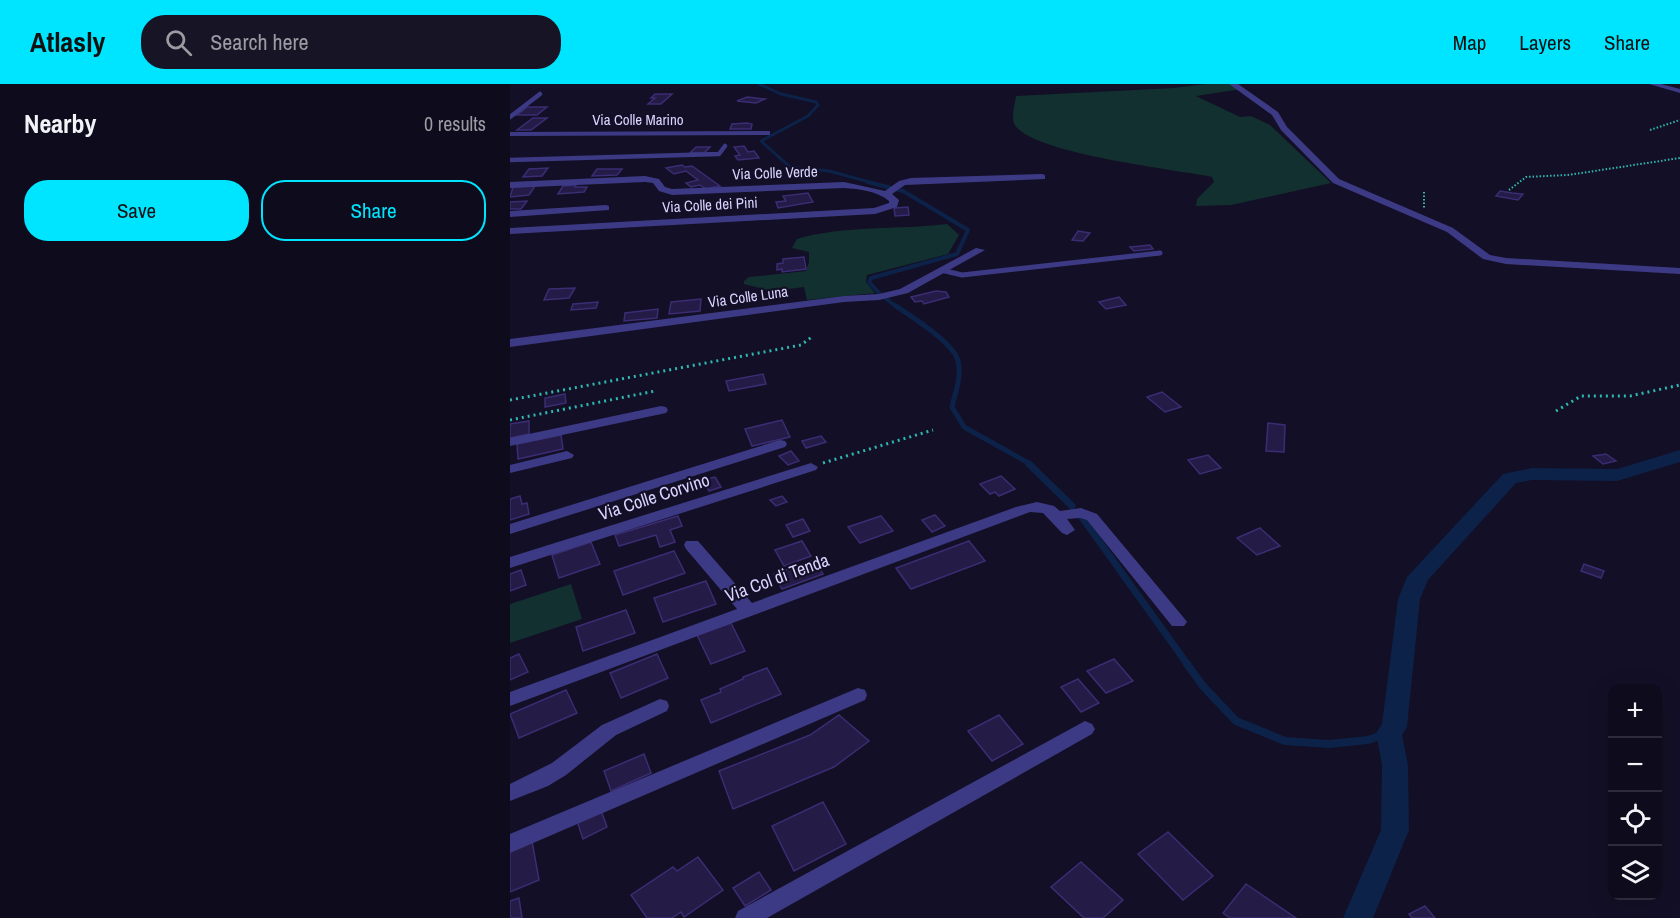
<!DOCTYPE html>
<html lang="en">
<head>
<meta charset="utf-8">
<style>
  :root { --surface:#0e0b1c; --page:#171425; --text:#f1f3f6; --muted:#9b9ba3; --line:#2e2b3b; --accent:#00e5ff }
  body { margin:0; font-family:"Archivo Narrow",sans-serif; background:var(--page); color:var(--text) }
  .controls { position:absolute; right:18px; bottom:18px; display:grid; overflow:hidden; border-radius:12px; box-shadow:0 6px 24px #0002 }
  .controls button { width:54px; height:54px; display:grid; place-items:center; padding:0; border:0; border-bottom:2px solid var(--line); background:var(--surface); color:var(--text); font:30px sans-serif }
  .list { margin:0; padding:0; list-style:none }
  h2 { display:flex; justify-content:space-between; align-items:center; height:78px; margin:0; padding:0 24px; font-size:26px }
  h2 small { font-size:20px; font-weight:400; color:var(--muted) }
  .actions { display:flex; gap:12px; padding:18px 24px }
  .actions a { flex:1; padding:14px 0; border:2px solid var(--accent); border-radius:24px; text-align:center; font-size:21px; color:var(--accent) }
  .actions .main { background:var(--accent); color:#111 }
  .icon { flex:none; width:33px; height:33px; fill:none; stroke:currentColor; stroke-width:2; stroke-linecap:round; stroke-linejoin:round }
  .map { position:relative; flex:none; width:1170px; height:834px; overflow:hidden }
  header { display:flex; align-items:center; gap:36px; box-sizing:border-box; height:84px; padding:0 30px; background:var(--accent); color:#111 }
  header strong { font-size:28px }
  nav { display:flex; gap:33px; margin-inline-start:auto; font-size:21px }
  .search { width:420px; height:54px; background:var(--page); display:flex; align-items:center; gap:15px; box-sizing:border-box; padding:0 21px; border-radius:24px; color:var(--muted); font-size:22px }
  main { display:flex }
  aside { flex:1; background:var(--surface) }
  .map>svg:first-child { display:block }
  .green { fill:#12302f }
  .lines { fill:none; stroke-linecap:round; stroke-linejoin:round }
  .stream-far4 { stroke:#0c2248; stroke-width:3 }
  .stream-far3 { stroke:#0c2248; stroke-width:4 }
  .stream-far2 { stroke:#0c2248; stroke-width:5 }
  .stream-far1 { stroke:#0c2248; stroke-width:7 }
  .stream { stroke:#0c2248; stroke-width:8 }
  .canal { fill:#0c2248; fill-rule:evenodd }
  .building { fill:#241b47; stroke:#3b2d73; stroke-width:1.5 }
  .path-far1 { stroke:#2fb8b0; stroke-width:2; stroke-dasharray:1.5 2; stroke-linecap:butt }
  .path { stroke:#2fb8b0; stroke-width:3; stroke-dasharray:2 4; stroke-linecap:butt }
  .lane-far1 { stroke:#3d3a85; stroke-width:4.5 }
  .lane { stroke:#3d3a85; stroke-width:5 }
  .street { fill:#3d3a85; fill-rule:evenodd }
  .labels { text-anchor:middle; stroke-width:4.5; stroke-linejoin:round; paint-order:stroke }
  .far-street-label { font-size:15px; fill:#d9d4ff; stroke:#130f26 }
  .street-label { font-size:18px; fill:#d9d4ff; stroke:#130f26 }
</style>
</head>
<body>
<header>
<strong>Atlasly</strong>
<div class="search"><svg class="icon" aria-label="search" viewBox="0 0 24 24"><circle cx="10" cy="10" r="6"/><path d="M15 15l6 6"/></svg>Search here</div>
<nav><a>Map</a><a>Layers</a><a>Share</a></nav>
</header>
<main>
<aside>
<h2>Nearby<small>0 results</small></h2>
<ul class="list">
</ul>
<div class="actions"><a class="main">Save</a><a>Share</a></div>
</aside>
<div class="map">
<svg width="1170" height="834" viewBox="0 0 1170 834">
  <rect width="100%" height="100%" fill="#130f26"/>
  <g class="green">
    <path d="M696,0h25l11,5 -46,7 44,21 11,-1 19,9 61,58 -100,22 -35,1 1,-7 17,-17 -2,-5c-33,-7 -187,-24 -198,-54 -3,-7 1,-19 2,-27l158,-8z"/>
    <path d="M437,140l12,11 -11,19 -81,21 -1,7 9,11 -68,7 -3,-13 -32,4 -28,-7v-3l5,-4 57,-6 3,-9v-10l-17,-4 5,-9c48,-14 101,-9 150,-15z"/>
    <polygon points="61,500 72,535 0,559 0,520"/>
  </g>
  <g class="lines">
    <polyline class="stream-far4" points="249,0 271,10 306,18 308,21 298,32 251,57 280,83 319,87 363,99"/>
    <g class="stream-far3">
      <polyline points="358,98 393,107 458,146 447,170 361,194 359,198 371,211"/>
      <polyline points="374,213 388,224"/>
    </g>
    <path class="stream-far2" d="M386,222c16,11 58,37 62,55 4,15 -3,32 -6,46l12,20 68,38"/>
    <g class="stream-far1">
      <polyline points="519,380 562,422"/>
      <polyline points="571,432 678,581"/>
    </g>
    <polyline class="stream" points="677,580 693,602 726,637 775,657 819,660 858,656 879,649"/>
    <polygon class="canal" points="1170,366 1170,378 1107,397 1022,396 1006,399 918,496 910,515 897,643 892,651 898,681 899,746 863,834 833,834 871,746 872,681 866,649 872,640 888,515 897,493 993,390 1022,384 1107,385"/>
  </g>
  <g class="building">
    <polygon points="145,10 162,10 151,20 138,20 145,14 141,14"/>
    <polygon points="237,13 255,15 246,19 227,17"/>
    <polygon points="17,23 37,23 27,31 7,31"/>
    <polygon points="23,34 37,34 21,46 7,46"/>
    <polygon points="237,39 242,40 241,45 220,45 222,40"/>
    <polygon points="234,62 238,68 244,67 249,74 228,76 225,72 230,71 224,63"/>
    <polygon points="186,63 200,63 194,69 180,69"/>
    <polygon points="172,81 175,83 182,82 210,102 196,105 190,101 181,103 176,99 188,96 176,87 164,90 156,84"/>
    <polygon points="38,84 32,92 13,93 19,85"/>
    <polygon points="87,85 112,85 107,91 82,92"/>
    <polygon points="66,101 65,103 77,103 74,108 48,110 53,102"/>
    <polygon points="25,102 19,111 0,113 3,103"/>
    <polygon points="990,107 1002,109 1013,110 1008,116 986,112"/>
    <polygon points="298,109 303,118 268,124 266,118 276,117 273,112"/>
    <polygon points="17,117 11,125 0,125 0,118"/>
    <polygon points="398,123 399,131 385,132 384,124"/>
    <polygon points="568,147 580,149 573,157 562,156"/>
    <polygon points="640,161 643,165 624,167 620,163"/>
    <polygon points="294,173 296,185 272,188 272,185 267,186 267,180 273,179 273,175"/>
    <polygon points="65,204 59,214 34,216 39,205"/>
    <polygon points="426,207 436,208 439,213 414,220 412,217 405,218 401,213"/>
    <polygon points="609,213 616,221 596,225 589,218"/>
    <polygon points="191,215 190,227 159,230 161,218"/>
    <polygon points="88,218 86,224 61,226 63,220"/>
    <polygon points="148,225 147,234 114,237 115,229"/>
    <polygon points="253,290 256,300 219,307 216,297"/>
    <polygon points="652,308 671,323 655,328 637,313"/>
    <polygon points="55,310 56,319 35,323 35,314"/>
    <polygon points="272,336 280,353 242,362 235,345"/>
    <polygon points="19,337 19,350 0,354 0,340"/>
    <polygon points="758,339 775,341 774,368 756,367"/>
    <polygon points="51,351 53,365 8,375 7,360"/>
    <polygon points="311,352 316,358 296,364 292,357"/>
    <polygon points="281,367 289,377 278,381 269,372"/>
    <polygon points="1096,370 1106,377 1093,380 1083,372"/>
    <polygon points="698,371 711,384 690,390 678,376"/>
    <polygon points="491,392 505,405 489,412 485,408 480,410 470,400"/>
    <polygon points="205,393 211,403 199,407 193,396"/>
    <polygon points="10,412 12,420 17,419 19,430 0,436 0,415"/>
    <polygon points="272,412 277,418 266,422 260,416"/>
    <polygon points="425,431 435,442 422,448 412,436"/>
    <polygon points="168,432 172,442 160,446 165,458 150,463 146,451 109,462 105,451"/>
    <polygon points="371,432 383,447 350,459 338,443"/>
    <polygon points="293,435 300,447 283,453 276,441"/>
    <polygon points="750,444 770,462 747,471 727,454"/>
    <polygon points="292,457 301,472 274,482 265,466"/>
    <polygon points="459,457 475,477 401,505 386,484"/>
    <polygon points="81,458 90,480 49,494 42,471"/>
    <polygon points="164,467 175,489 113,511 104,487"/>
    <polygon points="305,476 313,490 272,505 264,490"/>
    <polygon points="1074,480 1094,487 1091,494 1071,487"/>
    <polygon points="11,486 16,501 0,507 0,490"/>
    <polygon points="196,497 206,520 153,538 144,514"/>
    <polygon points="116,526 125,549 73,567 66,543"/>
    <polygon points="221,539 235,567 201,580 187,551"/>
    <polygon points="9,570 18,588 0,596 0,574"/>
    <polygon points="147,570 158,594 111,614 100,589"/>
    <polygon points="604,575 623,597 596,609 577,587"/>
    <polygon points="257,584 271,610 201,639 191,616 211,608 210,605 233,595 233,593"/>
    <polygon points="568,595 589,619 571,628 551,603"/>
    <polygon points="56,606 67,629 9,654 0,630"/>
    <polygon points="329,631 359,657 324,683 223,725 209,687 300,651"/>
    <polygon points="489,631 513,660 482,677 458,647"/>
    <polygon points="134,670 141,689 101,707 94,687"/>
    <polygon points="313,718 336,760 284,787 262,742"/>
    <polygon points="91,726 97,743 73,755 67,737"/>
    <polygon points="658,748 703,792 673,816 628,770"/>
    <polygon points="22,757 29,796 0,808 0,766"/>
    <polygon points="188,773 213,806 174,833 171,828 162,834 137,834 121,811 163,783 167,787"/>
    <polygon points="571,778 613,816 593,834 574,834 541,803"/>
    <polygon points="249,788 261,806 235,822 223,804"/>
    <polygon points="736,800 786,834 720,834 713,829"/>
    <polygon points="9,814 12,834 0,834 0,817"/>
    <polygon points="915,822 925,834 902,834 899,830"/>
  </g>
  <g class="lines">
    <g class="path-far1">
      <polyline points="1140,46 1170,36"/>
      <polyline points="999,106 1016,93 1058,91 1170,74"/>
      <polyline points="914,108 914,124"/>
    </g>
    <g class="path">
      <polyline points="0,316 291,261 303,252"/>
      <polyline points="1046,327 1071,312 1120,312 1170,301"/>
      <polyline points="0,336 145,307"/>
      <polyline points="313,379 423,346"/>
    </g>
    <g class="lane-far1">
      <polyline points="0,33 30,10"/>
      <polyline points="0,76 209,70 215,62"/>
    </g>
    <polyline class="lane" points="431,186 452,191 650,169"/>
    <g class="street">
      <polygon points="719,0 728,0 768,28 777,43 829,95 943,144 980,171 996,174 1170,184 1170,190 996,180 973,175 937,148 823,99 771,46 762,31"/>
      <polygon points="1139,0 1151,0 1170,5 1170,9"/>
      <polygon points="260,47 260,51 257,51 0,52 0,48"/>
      <path d="M532,90l3,1v4l-140,6 -13,9 7,6 -2,7 -22,7 -365,20v-6l364,-20 15,-5v-2c-12,-10 -29,-12 -45,-13l-172,7 -13,-4 -6,-8 -8,-1 -135,6v-6l135,-6 14,3 6,8 7,2 172,-7 41,9 14,-10 12,-3z"/>
      <polygon points="96,121 99,122 99,126 0,133 0,127"/>
      <polygon points="466,164 475,166 398,209 369,216 334,218 0,263 0,255 334,212 369,210 390,205"/>
      <polygon points="151,322 156,323 158,326 156,329 0,362 0,354"/>
      <polygon points="270,356 275,357 277,360 275,363 0,450 0,440"/>
      <polygon points="57,367 64,371 62,374 0,389 0,381"/>
      <polygon points="301,379 308,383 306,386 0,484 0,473"/>
      <polygon points="527,418 544,422 550,427 571,424 587,430 674,534 677,538 674,542 662,542 577,436 570,434 557,435 565,446 557,451 552,449 533,429 520,428 0,622 0,608 227,525 176,465 174,461 176,457 188,457 242,519 506,423"/>
      <polygon points="348,604 355,606 357,611 355,616 0,769 0,750"/>
      <polygon points="150,615 157,617 159,622 157,627 106,651 56,691 38,702 0,717 0,700 42,679 92,641"/>
      <polygon points="575,637 582,640 585,645 582,650 257,834 225,834 228,827"/>
    </g>
  </g>
  <g class="labels">
    <g class="far-street-label">
      <text x="128" y="41">Via Colle Marino</text>
      <text transform="translate(265 89) rotate(-2)" y="5">Via Colle Verde</text>
      <text transform="translate(200 121) rotate(-3)" y="5">Via Colle dei Pini</text>
      <text transform="translate(238 213) rotate(-8)" y="5">Via Colle Luna</text>
    </g>
    <g class="street-label">
      <text transform="translate(144 413) rotate(-18)" y="6">Via Colle Corvino</text>
      <text transform="translate(267 494) rotate(-20)" y="6">Via Col di Tenda</text>
    </g>
  </g>
</svg>
<div class="controls">
<button>+</button>
<button>−</button>
<button><svg class="icon" aria-label="locate" viewBox="0 0 24 24"><circle cx="12" cy="12" r="6"/><path d="M12 2v4M12 18v4M2 12h4M18 12h4"/></svg></button>
<button><svg class="icon" aria-label="layers" viewBox="0 0 24 24"><path d="M12 4l9 5-9 5-9-5zM3 14l9 5 9-5"/></svg></button>
</div>
</div>
</main>
</body>
</html>
